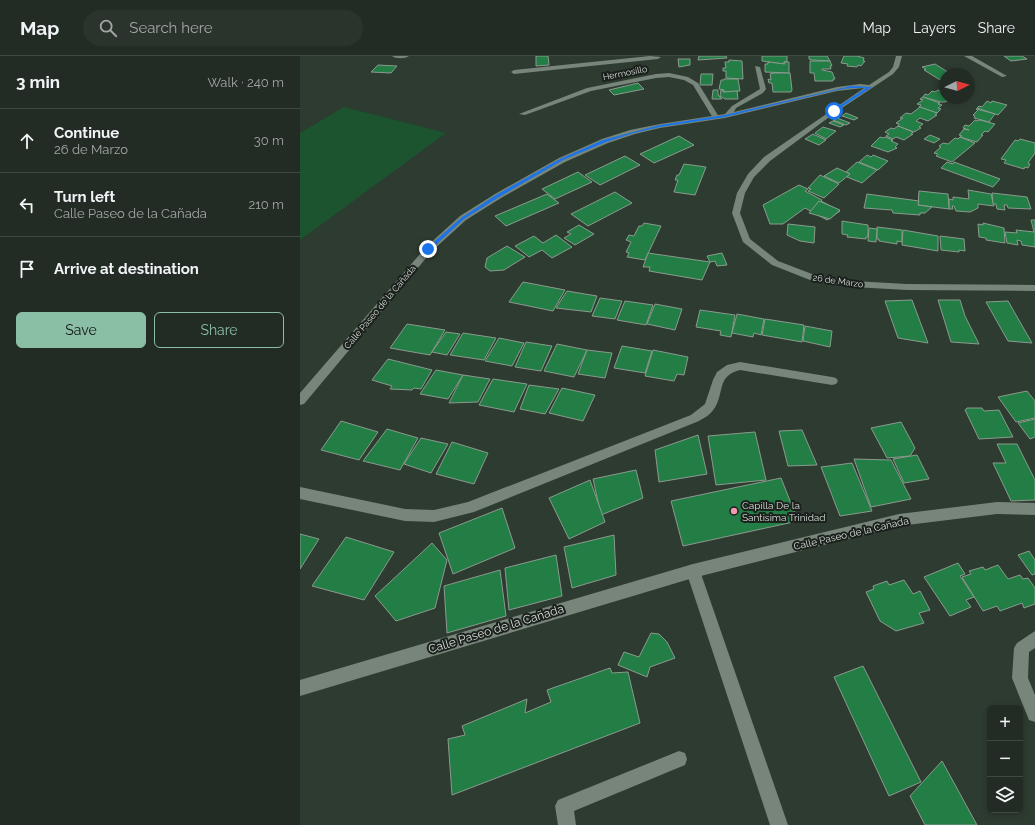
<!DOCTYPE html>
<html lang="en">
<head>
<meta charset="utf-8">
<style>
  :root { --surface:#222c25; --page:#2a342d; --text:#f1f3f6; --muted:#a2a7a7; --line:#3f4842; --accent:#8abfa5 }
  body { margin:0; font-family:Raleway,sans-serif; background:var(--page); color:var(--text) }
  .controls { position:absolute; right:12px; bottom:12px; display:grid; overflow:hidden; border-radius:6px; box-shadow:0 2px 6px #0003 }
  .controls button { width:36px; height:36px; display:grid; place-items:center; padding:0; border:0; border-bottom:1px solid var(--line); background:var(--surface); color:var(--text); font:20px sans-serif }
  .compass { position:absolute; left:639px; top:12px; width:36px; height:36px; border-radius:50%; background:var(--surface); box-shadow:0 2px 6px #0003; rotate:84deg }
  .stop { position:absolute; width:12px; height:12px; margin:-9px; border:3px solid #1a73e8; border-radius:50%; background:#fff }
  .stop.end { background:#1a73e8; border-color:#fff; box-shadow:0 1px 4px #0008 }
  .list { margin:0; padding:0; list-style:none }
  h2 { display:flex; justify-content:space-between; align-items:center; height:52px; margin:0; padding:0 16px; font-size:17px }
  h2 small { font-size:13px; font-weight:400; color:var(--muted) }
  .list li { display:grid; grid-template-columns:26px 1fr auto; gap:12px; align-items:center; box-sizing:border-box; height:64px; padding:0 16px; border-top:1px solid var(--line) }
  .list b { display:block; font-size:15px; white-space:nowrap }
  .list p { margin:0; font-size:13px; white-space:nowrap; color:var(--muted) }
  .list em { font-size:13px; font-style:normal; color:var(--muted) }
  .actions { display:flex; gap:8px; padding:12px 16px }
  .actions a { flex:1; padding:9px 0; border:1px solid var(--accent); border-radius:6px; text-align:center; font-size:14px; color:var(--accent) }
  .actions .main { background:var(--accent); color:#111 }
  .icon { flex:none; width:22px; height:22px; fill:none; stroke:currentColor; stroke-width:2; stroke-linecap:round; stroke-linejoin:round }
  .map { position:relative; flex:none; width:735px; height:769px; overflow:hidden }
  header { display:flex; align-items:center; gap:24px; box-sizing:border-box; height:56px; padding:0 20px; background:var(--surface); border-bottom:1px solid var(--line) }
  header strong { font-size:19px }
  nav { display:flex; gap:22px; margin-inline-start:auto; font-size:14px }
  .search { width:280px; height:36px; background:var(--page); display:flex; align-items:center; gap:10px; box-sizing:border-box; padding:0 14px; border-radius:22px; color:var(--muted); font-size:15px }
  main { display:flex }
  aside { flex:1; background:var(--surface) }
  .map>svg:first-child { display:block }
  .green { fill:#1b542f }
  .building { fill:#237e46; stroke:#8b9a8e }
  .lines { fill:none; stroke-linecap:round; stroke-linejoin:round }
  .lane { fill:#77857a; fill-rule:evenodd }
  .street { fill:#77857a; fill-rule:evenodd }
  .secondary { fill:#77857a; fill-rule:evenodd }
  .route { fill:#1a73e8 }
  .poi-dot { fill:#f19ab2; stroke:#1b201c; stroke-width:1.5 }
  .labels { text-anchor:middle; stroke-width:4; stroke-linejoin:round; paint-order:stroke }
  .far-street-label { font-size:9px; fill:#d5ddd7; stroke:#1b201c }
  .poi-label { font-size:10px; fill:#d5ddd7; stroke:#1b201c; text-anchor:start }
  .street-label { font-size:10px; fill:#d5ddd7; stroke:#1b201c }
  .near-street-label { font-size:12px; fill:#d5ddd7; stroke:#1b201c }
</style>
</head>
<body>
<header>
<strong>Map</strong>
<div class="search"><svg class="icon" aria-label="search" viewBox="0 0 24 24"><circle cx="10" cy="10" r="6"/><path d="M15 15l6 6"/></svg>Search here</div>
<nav><a>Map</a><a>Layers</a><a>Share</a></nav>
</header>
<main>
<aside>
<h2>3 min<small>Walk · 240 m</small></h2>
<ul class="list">
<li><svg class="icon" aria-label="ahead" viewBox="0 0 24 24"><path d="M12 20V5M6 11l6-6 6 6"/></svg><div><b>Continue</b><p>26 de Marzo</p></div><em>30 m</em></li>
<li><svg class="icon" aria-label="left" viewBox="0 0 24 24"><path d="M17 20v-9H6M10 6l-5 5 5 5"/></svg><div><b>Turn left</b><p>Calle Paseo de la Cañada</p></div><em>210 m</em></li>
<li><svg class="icon" aria-label="arrive" viewBox="0 0 24 24"><path d="M6 21V4h12l-3 4 3 4H6"/></svg><div><b>Arrive at destination</b></div></li>
</ul>
<div class="actions"><a class="main">Save</a><a>Share</a></div>
</aside>
<div class="map">
<svg width="735" height="769" viewBox="0 0 735 769">
  <rect width="100%" height="100%" fill="#2e3b31"/>
  <polygon class="green" points="44,51 146,77 0,184 0,77"/>
  <g class="building">
    <polygon points="236,0 248,0 249,9 236,10"/>
    <polygon points="399,0 426,0 427,2 398,4"/>
    <polygon points="462,0 487,0 487,6 484,6 484,8 462,5"/>
    <polygon points="509,0 527,0 530,5 512,4 509,3"/>
    <polygon points="544,0 557,0 564,2 563,5 565,5 561,10 558,9 557,11 547,10 548,8 541,7"/>
    <polygon points="704,0 722,0 727,3 711,5"/>
    <polygon points="378,3 390,3 390,9 379,11"/>
    <polygon points="429,4 442,5 443,23 426,22 426,15 423,15 423,12 426,12 425,6 429,6"/>
    <polygon points="510,5 530,5 532,10 530,10 531,13 522,13 522,14 532,16 535,23 533,23 533,25 515,25 514,17 510,17"/>
    <polygon points="468,6 485,8 484,6 489,6 489,17 465,16 465,8 468,8"/>
    <polygon points="635,8 651,18 645,18 645,27 624,14 626,13 622,11"/>
    <polygon points="78,9 97,10 91,17 71,16"/>
    <polygon points="474,17 490,17 492,34 491,36 473,36 472,27 469,27 468,23 471,24 470,18"/>
    <polygon points="401,18 413,18 412,29 400,29"/>
    <polygon points="424,23 438,23 440,35 424,36 424,34 419,33 421,24 424,24"/>
    <polygon points="338,27 344,33 314,39 309,34"/>
    <polygon points="413,34 418,34 418,39 422,43 412,43"/>
    <polygon points="421,34 423,34 423,36 437,35 438,43 425,43 420,40"/>
    <polygon points="638,34 645,36 645,42 653,42 645,46 641,46 623,41 625,38 628,39 632,35 635,36"/>
    <polygon points="623,41 640,47 638,48 642,49 638,52 641,53 637,57 619,51 621,49 617,48 623,44 620,43"/>
    <polygon points="687,45 691,47 692,45 707,49 698,59 677,52 679,50 682,51"/>
    <polygon points="620,51 637,57 635,59 637,59 628,65 620,62 616,65 623,68 619,71 621,72 614,76 598,70 599,68 596,67 603,62 600,62 606,57 611,58"/>
    <polygon points="676,53 677,53 695,58 689,66 674,62 675,60 673,59 678,54"/>
    <polygon points="546,57 558,62 554,64 542,60"/>
    <polygon points="537,62 550,67 546,69 533,64"/>
    <polygon points="675,64 678,65 680,64 695,68 688,76 685,75 681,79 683,79 677,86 660,81 662,80 659,79 664,73 669,74 663,72 665,69 669,70"/>
    <polygon points="533,65 544,69 540,71 529,67"/>
    <polygon points="598,70 613,76 611,78 613,78 604,84 596,81 593,83 586,80 589,78 585,76 591,72 594,73"/>
    <polygon points="523,71 536,75 526,83 515,77"/>
    <polygon points="513,78 526,84 519,89 505,83"/>
    <polygon points="630,79 640,83 634,87 624,83"/>
    <polygon points="379,80 394,89 354,107 340,98"/>
    <polygon points="580,81 583,82 585,81 593,84 591,85 598,88 595,91 597,92 588,96 571,90"/>
    <polygon points="660,81 675,87 652,106 636,100 638,98 634,97 641,91 639,90 643,87 648,88 655,82 658,83"/>
    <polygon points="720,83 735,87 735,97 728,107 730,108 728,112 725,111 724,113 704,107 706,104 701,103 715,84 718,85"/>
    <polygon points="567,99 571,101 573,99 588,105 578,114 559,106"/>
    <polygon points="325,100 340,109 300,129 285,119"/>
    <polygon points="557,106 577,114 562,127 547,121 550,118 546,116"/>
    <polygon points="647,106 653,108 654,106 700,123 693,131 641,112"/>
    <polygon points="384,108 406,111 395,139 374,136 378,124 375,124 377,119 379,119"/>
    <polygon points="537,112 550,118 539,127 524,120"/>
    <polygon points="278,116 292,126 255,143 242,133"/>
    <polygon points="520,119 539,128 524,142 508,135 511,133 508,132"/>
    <polygon points="499,129 508,133 505,135 522,144 521,145 540,155 527,164 505,152 483,168 470,168 463,149"/>
    <polygon points="668,134 691,138 694,150 678,148 678,152 670,156 656,155 654,150 652,150 653,153 649,153 649,143 653,144 653,141 669,143"/>
    <polygon points="619,135 648,138 649,153 618,149"/>
    <polygon points="315,136 332,147 288,170 271,158"/>
    <polygon points="692,137 727,141 731,153 708,152 707,149 704,149 705,154 697,153 696,148 693,148"/>
    <polygon points="247,138 259,147 206,170 195,160"/>
    <polygon points="567,138 619,145 618,149 632,151 625,157 620,157 620,159 593,157 592,154 564,152"/>
    <polygon points="519,145 540,154 530,163 509,157"/>
    <polygon points="731,164 735,164 735,191 722,189 721,185 717,184 718,189 707,187 705,176 717,177 716,174 734,176"/>
    <polygon points="542,165 568,169 568,181 566,181 566,183 547,181 548,179 542,178"/>
    <polygon points="344,167 361,170 345,204 327,201 329,197 326,196 331,186 326,184 329,179 334,180 339,170 342,170"/>
    <polygon points="683,167 704,172 705,187 686,184 686,182 679,181 678,168 683,169"/>
    <polygon points="488,168 515,171 514,187 500,185 487,179"/>
    <polygon points="279,169 294,178 275,189 264,182 271,178 267,176"/>
    <polygon points="577,171 602,174 602,186 597,185 597,188 579,185 579,183 577,183"/>
    <polygon points="569,172 577,173 576,186 568,185"/>
    <polygon points="603,174 638,180 638,195 602,189"/>
    <polygon points="256,179 272,191 252,202 242,194 229,201 215,190 234,180 243,187"/>
    <polygon points="640,180 664,183 665,195 659,194 659,196 641,194"/>
    <polygon points="207,190 225,201 204,214 190,215 185,211 187,202"/>
    <polygon points="348,197 410,206 402,224 349,215 350,211 343,211"/>
    <polygon points="422,197 427,209 417,210 415,205 410,206 407,200"/>
    <polygon points="223,226 265,234 253,255 209,246"/>
    <polygon points="267,235 297,240 291,256 256,252"/>
    <polygon points="300,242 322,245 315,263 292,260"/>
    <polygon points="612,244 628,287 598,282 585,245"/>
    <polygon points="638,244 660,244 665,260 679,288 651,286"/>
    <polygon points="325,245 353,249 346,269 317,264"/>
    <polygon points="708,245 732,287 708,285 686,246"/>
    <polygon points="355,248 382,253 375,274 347,268"/>
    <polygon points="400,254 435,259 431,281 420,279 421,275 396,271"/>
    <polygon points="437,258 464,263 461,279 454,277 453,281 432,277"/>
    <polygon points="465,263 504,269 502,286 462,279"/>
    <polygon points="107,268 145,274 130,299 90,292"/>
    <polygon points="505,270 532,275 530,291 503,285"/>
    <polygon points="146,276 160,278 147,299 132,296"/>
    <polygon points="163,277 196,282 184,304 150,299"/>
    <polygon points="199,282 224,287 212,310 185,305"/>
    <polygon points="226,286 252,290 241,315 215,311"/>
    <polygon points="257,288 287,294 274,321 244,315"/>
    <polygon points="322,290 352,295 345,317 314,312"/>
    <polygon points="287,294 312,297 305,322 278,318"/>
    <polygon points="353,294 388,301 384,319 377,318 374,325 345,320"/>
    <polygon points="88,303 132,314 121,333 114,332 112,334 90,333 92,330 72,324"/>
    <polygon points="136,314 163,319 148,343 120,338"/>
    <polygon points="163,319 190,323 178,346 149,347"/>
    <polygon points="193,323 227,328 214,356 179,349"/>
    <polygon points="229,329 259,333 245,358 220,353"/>
    <polygon points="262,332 295,339 283,365 249,357"/>
    <polygon points="727,335 735,345 735,362 716,366 698,341"/>
    <polygon points="667,352 682,352 684,355 699,354 713,381 679,383 665,354"/>
    <polygon points="735,363 735,381 730,383 718,367"/>
    <polygon points="41,365 78,376 59,404 21,394"/>
    <polygon points="601,366 615,392 610,400 587,402 571,372"/>
    <polygon points="87,373 118,382 100,414 63,405"/>
    <polygon points="502,374 517,409 488,410 479,375"/>
    <polygon points="455,376 466,424 416,429 408,380"/>
    <polygon points="398,379 407,418 359,426 355,394"/>
    <polygon points="121,382 148,388 131,417 104,408"/>
    <polygon points="152,386 188,397 174,428 136,418"/>
    <polygon points="697,388 717,388 735,424 735,444 711,445 693,407 706,407"/>
    <polygon points="617,399 629,423 604,427 593,403"/>
    <polygon points="554,403 591,404 611,443 571,451"/>
    <polygon points="552,407 572,455 540,460 521,411"/>
    <polygon points="336,414 343,442 301,459 293,423"/>
    <polygon points="481,422 498,465 383,490 371,445"/>
    <polygon points="290,424 305,466 269,483 249,442"/>
    <polygon points="202,452 215,492 153,518 139,477"/>
    <polygon points="0,478 19,483 0,513"/>
    <polygon points="314,479 316,519 272,532 264,491"/>
    <polygon points="46,481 94,496 64,544 12,530"/>
    <polygon points="132,487 147,504 135,552 96,565 75,540"/>
    <polygon points="729,495 735,504 735,518 732,519 718,499"/>
    <polygon points="256,499 262,540 209,554 205,512"/>
    <polygon points="658,507 665,518 660,520 674,541 666,544 671,551 650,560 624,521"/>
    <polygon points="698,509 708,523 720,519 723,523 728,522 735,532 735,548 724,552 722,547 700,555 697,550 683,555 662,521 671,518 669,515 683,511 685,514"/>
    <polygon points="200,514 206,560 147,577 144,530"/>
    <polygon points="604,524 613,538 620,535 630,554 619,557 624,567 596,575 580,565 566,536 574,533 573,530 587,525 589,529"/>
    <polygon points="351,577 359,578 367,586 375,602 350,611 347,621 318,609 324,596 339,601"/>
    <polygon points="563,610 621,726 589,740 534,621"/>
    <polygon points="310,612 312,617 328,616 340,667 152,739 148,683 165,679 162,670 227,643 225,657 251,646 247,634"/>
    <polygon points="642,705 677,769 625,769 610,740"/>
  </g>
  <g class="lines">
    <g class="lane">
      <polygon points="664,0 672,0 707,20 702,21"/>
      <polygon points="369,17 388,21 398,27 419,61 417,62 413,62 393,29 384,24 369,21 356,22 291,35 225,59 219,58 287,32 356,18"/>
    </g>
    <g class="street">
      <path d="M92,0h17c-4,3 -13,3 -17,0z"/>
      <polygon points="350,0 361,1 358,3 214,18 211,16 214,14"/>
      <polygon points="596,0 602,0 599,11 593,18 536,56 470,105 454,121 445,137 440,157 450,183 478,205 512,218 553,225 607,228 735,229 735,235 607,234 553,231 510,224 472,209 443,186 432,157 437,137 448,118 464,101 564,32 537,35 425,62 360,72 335,78 308,87 265,106 201,142 166,164 132,195 4,348 0,349 0,337 126,191 160,160 195,138 259,102 302,83 330,74 360,68 425,58 432,50 460,33 455,10 460,11 466,33 463,37 436,52 434,56 537,31 560,28 569,29 589,16 593,11"/>
      <path d="M440,306l92,15 4,1 2,3 -2,3 -4,1 -92,-15c-24,6 -15,23 -26,39 -4,6 -10,9 -15,12l-225,91 -40,10 -29,-1 -105,-22v-12l105,22 29,1 34,-8 223,-87 14,-11 8,-24 4,-8 10,-7z"/>
      <polygon points="393,508 398,510 400,515 488,769 470,769 386,515 388,510"/>
      <polygon points="735,575 735,592 729,596 728,622 735,639 735,666 729,664 712,622 714,592 717,587"/>
      <polygon points="379,695 385,697 387,703 385,709 274,755 276,769 258,769 255,750 258,744"/>
    </g>
    <polygon class="secondary" points="697,446 735,447 735,459 697,458 599,470 393,522 0,640 0,624 393,508 599,458"/>
  </g>
  <polygon class="route" points="551,30 572,31 534,56 533,54 566,32 551,32 537,34 425,61 360,71 334,77 306,86 263,104 199,141 164,163 130,194 126,193 161,162 196,139 260,103 303,84 360,69 425,59"/>
  <circle class="poi-dot" cx="434" cy="455" r="4"/>
  <g class="labels">
    <g class="far-street-label">
      <text transform="translate(325 17) rotate(-11)" y="3">Hermosillo</text>
      <text transform="translate(538 225) rotate(8)" y="3">26 de Marzo</text>
      <text transform="translate(80 251) rotate(-50)" y="3">Calle Paseo de la Cañada</text>
    </g>
    <g class="poi-label">
      <text x="442" y="453">Capilla De la<tspan x="442" dy="12">Santisima Trinidad</tspan></text>
    </g>
    <g class="street-label">
      <text transform="translate(551 477) rotate(-13)" y="4">Calle Paseo de la Cañada</text>
    </g>
    <g class="near-street-label">
      <text transform="translate(196 573) rotate(-17)" y="4">Calle Paseo de la Cañada</text>
    </g>
  </g>
</svg>
<div class="controls">
<button>+</button>
<button>−</button>
<button><svg class="icon" aria-label="layers" viewBox="0 0 24 24"><path d="M12 4l9 5-9 5-9-5zM3 14l9 5 9-5"/></svg></button>
</div>
<svg class="compass" viewBox="-18 -18 36 36"><path d="M0-13l5 13h-10z" fill="#e53935"/><path d="M0 13l5-13h-10z" fill="#a2a7a7"/></svg>
<div class="stop" style="left:534px;top:55px"></div>
<div class="stop end" style="left:128px;top:193px"></div>
</div>
</main>
</body>
</html>
